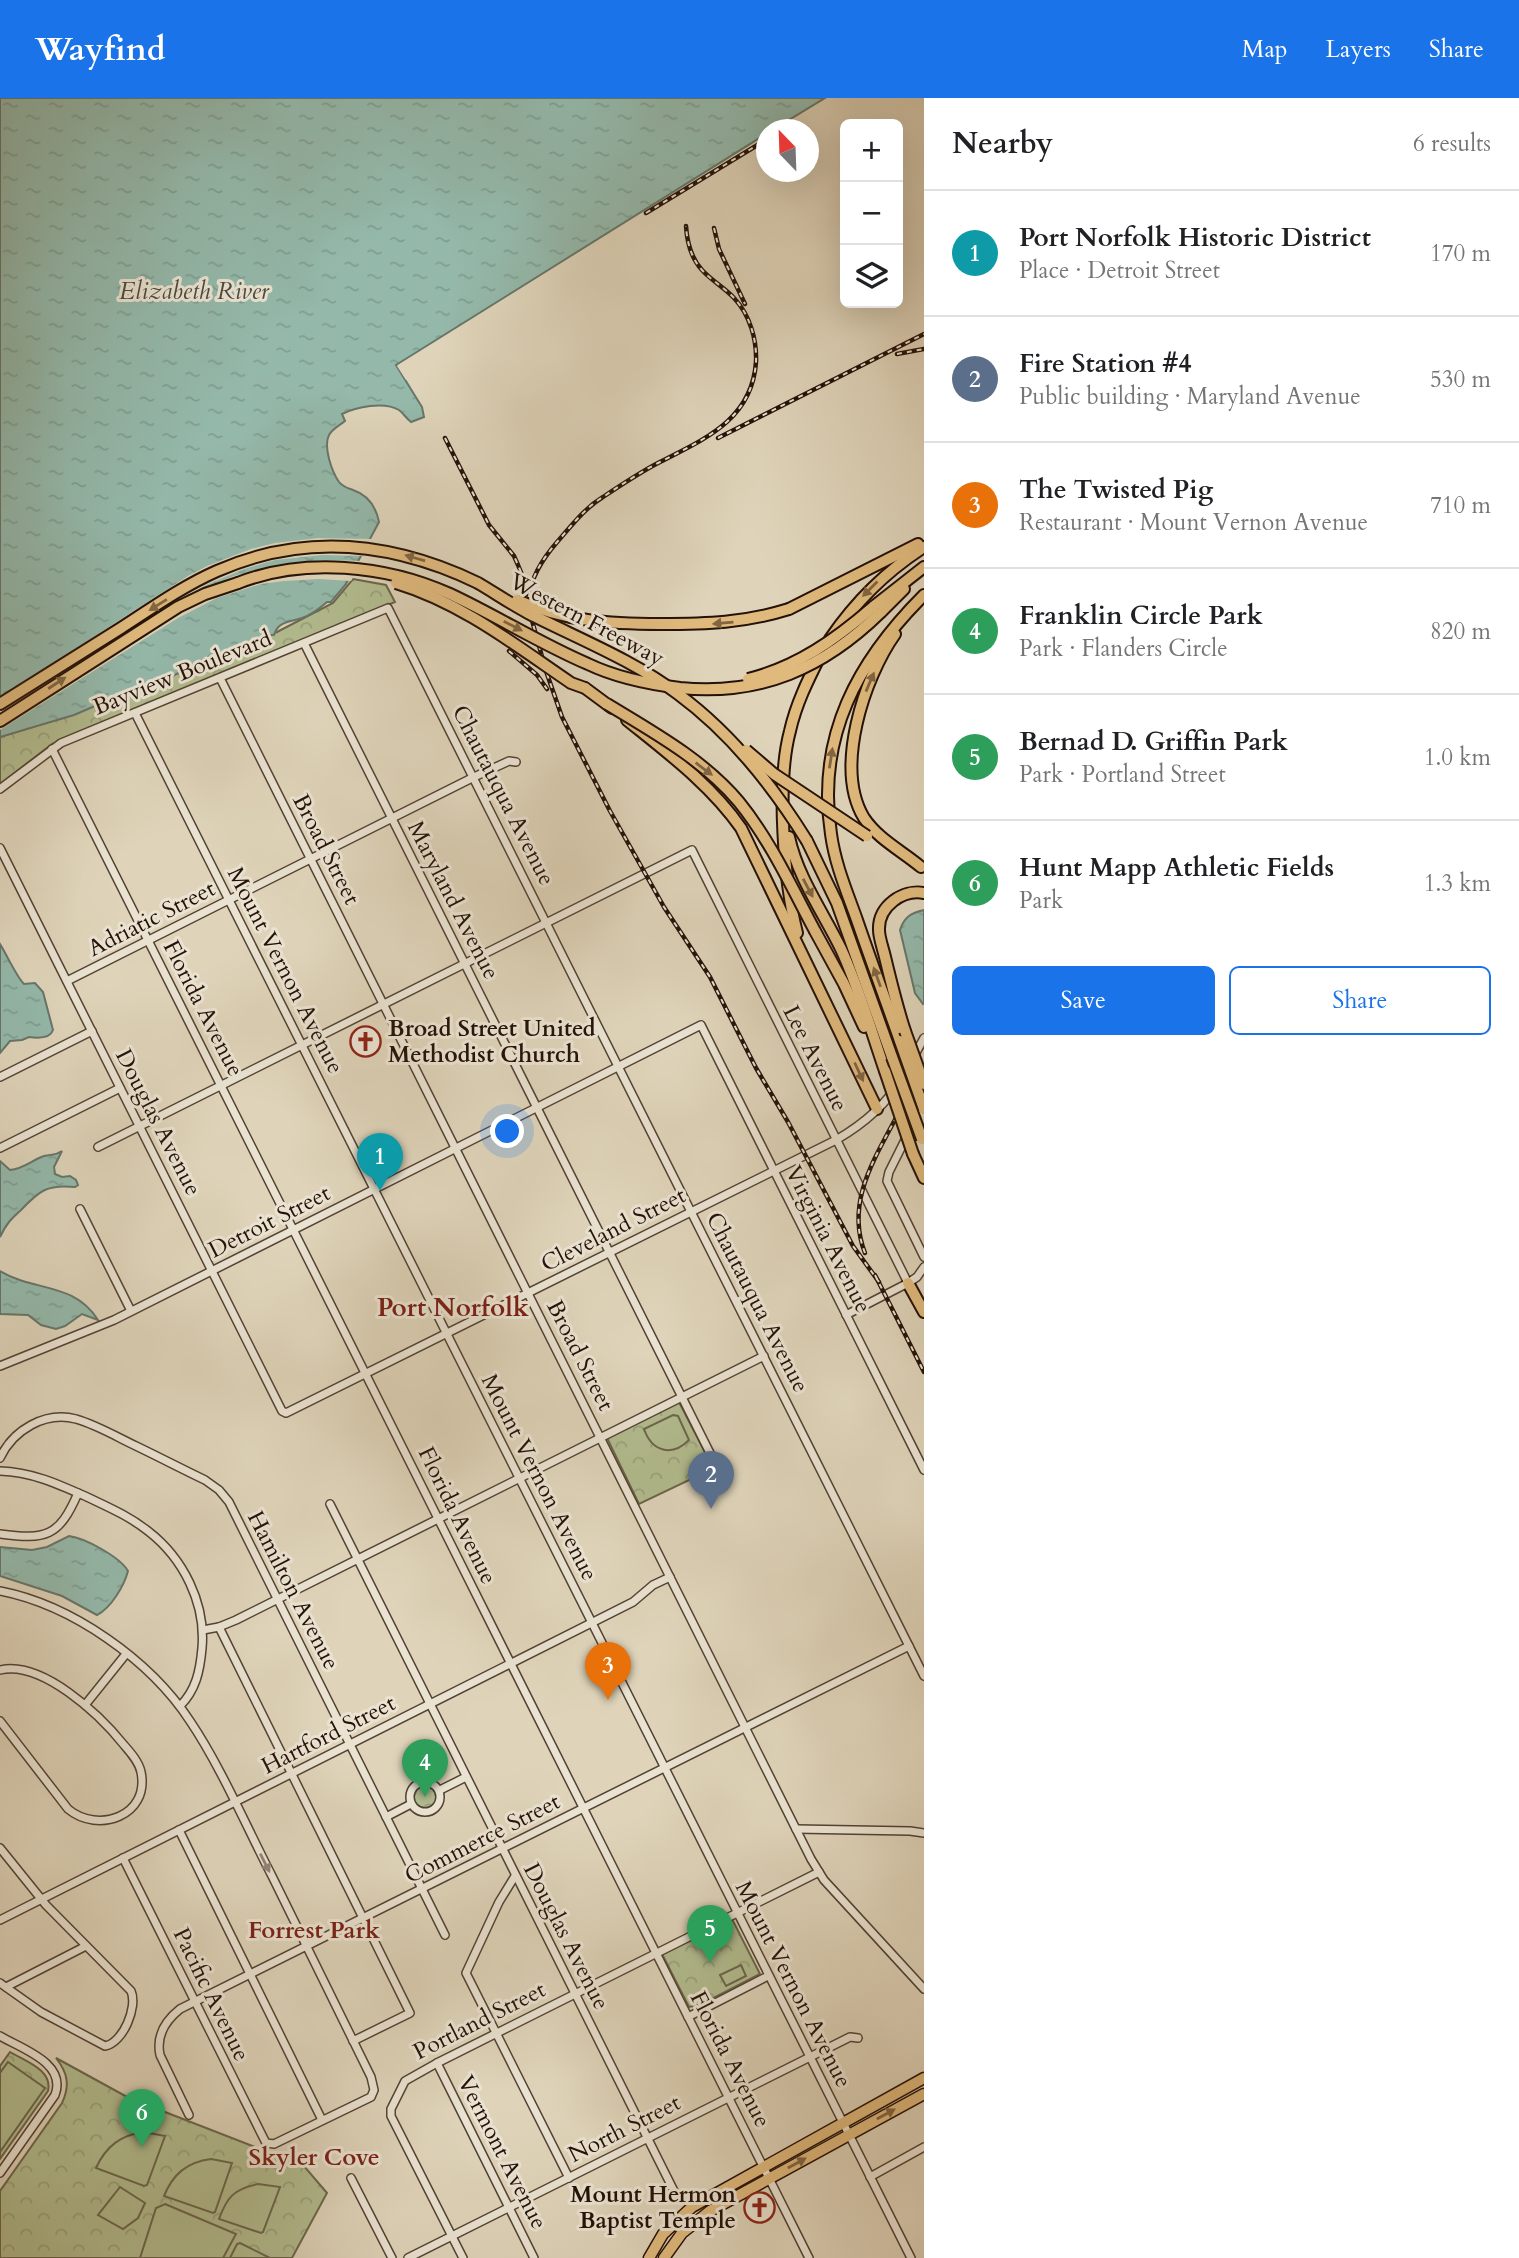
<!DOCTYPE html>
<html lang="en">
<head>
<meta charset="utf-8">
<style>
  :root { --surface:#fff; --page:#f6f6f6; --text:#202124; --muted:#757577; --line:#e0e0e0; --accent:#1a73e8 }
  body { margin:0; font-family:Cardo,serif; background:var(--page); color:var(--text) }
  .controls { position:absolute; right:21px; top:21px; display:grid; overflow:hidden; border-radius:10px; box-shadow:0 7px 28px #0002 }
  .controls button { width:63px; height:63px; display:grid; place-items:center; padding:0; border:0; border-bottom:2px solid var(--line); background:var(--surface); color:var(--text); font:35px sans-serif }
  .compass { position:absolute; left:756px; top:21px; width:63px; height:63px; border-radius:50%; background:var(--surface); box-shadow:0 7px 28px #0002; rotate:337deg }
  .you { position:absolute; left:508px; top:1034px; width:24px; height:24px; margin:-18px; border:5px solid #fff; border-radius:50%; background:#1a73e8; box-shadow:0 0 0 10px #1a73e833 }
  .badge { display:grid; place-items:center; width:46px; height:46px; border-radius:50%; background:var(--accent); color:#fff; font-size:23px; font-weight:700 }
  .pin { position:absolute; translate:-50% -58px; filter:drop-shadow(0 2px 4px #0008) }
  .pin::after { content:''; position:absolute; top:37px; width:24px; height:21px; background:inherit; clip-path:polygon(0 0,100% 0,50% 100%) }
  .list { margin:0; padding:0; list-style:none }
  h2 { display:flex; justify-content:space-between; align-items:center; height:91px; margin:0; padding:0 28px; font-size:30px }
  h2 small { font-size:23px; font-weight:400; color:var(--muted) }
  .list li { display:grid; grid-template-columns:46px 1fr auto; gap:21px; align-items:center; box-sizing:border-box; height:126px; padding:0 28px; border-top:2px solid var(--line) }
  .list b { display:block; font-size:26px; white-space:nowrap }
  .list p { margin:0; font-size:23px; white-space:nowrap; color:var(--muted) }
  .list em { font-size:23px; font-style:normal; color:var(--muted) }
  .actions { display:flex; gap:14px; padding:21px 28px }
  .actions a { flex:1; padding:16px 0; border:2px solid var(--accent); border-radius:10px; text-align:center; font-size:24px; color:var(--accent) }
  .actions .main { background:var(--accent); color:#fff }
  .icon { flex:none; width:38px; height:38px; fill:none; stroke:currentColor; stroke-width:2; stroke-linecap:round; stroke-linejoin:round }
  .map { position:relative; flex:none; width:924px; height:2160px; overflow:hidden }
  header { display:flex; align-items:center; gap:42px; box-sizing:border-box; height:98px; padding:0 35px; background:var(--accent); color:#fff }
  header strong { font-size:33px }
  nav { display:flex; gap:38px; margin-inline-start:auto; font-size:24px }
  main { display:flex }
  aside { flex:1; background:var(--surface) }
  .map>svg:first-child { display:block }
  .park { fill:url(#park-crowns); stroke:#6b664c; stroke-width:2 }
  .pitch { fill:#b2bc8f; stroke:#6b664c; stroke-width:2 }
  .water { fill:url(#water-ripples); stroke:#67766a; stroke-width:2 }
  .pier { fill:#dfd4ba }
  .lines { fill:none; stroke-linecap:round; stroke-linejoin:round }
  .minor-casing { stroke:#534234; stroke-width:10 }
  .major-casing { stroke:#241108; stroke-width:13 }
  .highway-casing { stroke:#241108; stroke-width:14 }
  .minor { stroke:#eae3d2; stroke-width:7 }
  .major { stroke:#e0ba7d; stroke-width:10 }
  .highway { stroke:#e0ba7d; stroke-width:10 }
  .rail-casing { stroke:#241108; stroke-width:4.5 }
  .rail { stroke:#eae3d2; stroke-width:2; stroke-dasharray:5; stroke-linecap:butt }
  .highway-bridge-casing { stroke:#241108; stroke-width:14; stroke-linecap:butt }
  .highway-bridge { stroke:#e0ba7d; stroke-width:10 }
  .oneway { fill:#826642 }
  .oneway2 { fill:#918477 }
  .labels { text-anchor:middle; stroke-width:6; stroke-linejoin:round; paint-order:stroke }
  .street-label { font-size:23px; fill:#241108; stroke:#eae3d2 }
  .poi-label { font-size:23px; font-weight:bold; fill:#241108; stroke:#eae3d2; text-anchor:start }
  .water-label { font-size:24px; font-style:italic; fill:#4b4c41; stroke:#eae3d2 }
  .neighbourhood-label { font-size:24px; font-weight:bold; fill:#7a1f14; stroke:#eae3d2 }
  .quarter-label { font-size:26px; font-weight:bold; fill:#7a1f14; stroke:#eae3d2 }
</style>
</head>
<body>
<header>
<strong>Wayfind</strong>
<nav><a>Map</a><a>Layers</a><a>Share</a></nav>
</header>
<main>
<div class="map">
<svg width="924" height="2160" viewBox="0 0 924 2160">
  <defs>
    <pattern id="park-crowns" width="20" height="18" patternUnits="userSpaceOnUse" patternTransform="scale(1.75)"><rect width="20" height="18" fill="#b2bc8f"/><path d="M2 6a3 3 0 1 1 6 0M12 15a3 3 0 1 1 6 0" fill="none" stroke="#99a17a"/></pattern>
    <pattern id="water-ripples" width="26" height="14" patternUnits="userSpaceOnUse" patternTransform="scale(1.75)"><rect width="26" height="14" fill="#94b9ab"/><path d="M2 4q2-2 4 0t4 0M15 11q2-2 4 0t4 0" fill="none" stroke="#7f9e92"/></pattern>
  </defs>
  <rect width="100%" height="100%" fill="#dfd4ba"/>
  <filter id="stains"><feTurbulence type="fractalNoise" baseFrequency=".00286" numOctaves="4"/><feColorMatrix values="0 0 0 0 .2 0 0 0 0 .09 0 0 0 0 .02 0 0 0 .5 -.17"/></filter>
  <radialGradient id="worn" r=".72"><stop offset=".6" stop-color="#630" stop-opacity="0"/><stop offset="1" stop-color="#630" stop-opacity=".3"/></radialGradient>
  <g class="park">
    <polygon points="353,481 386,487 395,504 52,646 0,686 0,639 58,621 181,574 277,534 333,505"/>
    <polygon points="679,1304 711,1366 706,1374 639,1406 607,1340"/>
    <circle cx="425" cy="1699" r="12"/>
    <polygon points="731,1819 760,1876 700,1907 689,1909 661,1854"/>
    <path d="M10,1954c15,9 43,18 38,39l-48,68v-93z"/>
    <path d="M56,1960l73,40 175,68 23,27 -35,65h-292v-67l62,-88c8,-17 6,-30 -6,-45z"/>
  </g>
  <g class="pitch">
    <path d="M673,1317l5,1 11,24c-17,17 -37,12 -45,-11z"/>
    <polygon points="741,1867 746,1878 726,1888 720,1877"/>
    <polygon points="8,1964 45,1990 0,2054 0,1975"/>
    <path d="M144,2034l21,4 -18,49 -3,1 -48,-18c10,-22 25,-33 48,-36z"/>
    <path d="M211,2061l21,4 -17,49 -2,1 -49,-17c9,-22 23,-34 47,-37z"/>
    <path d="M258,2086l22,3 -17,45 -2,1 -42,-14c8,-22 15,-30 39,-35z"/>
    <polygon points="120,2089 145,2105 138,2120 123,2131 98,2117"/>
    <polygon points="165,2106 236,2136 223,2160 140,2160 156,2110"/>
    <polygon points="240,2145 270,2160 230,2160 237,2146"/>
  </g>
  <g class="water">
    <path d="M0,0h825l-51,31 -8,1v4l-370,231 26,42 2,10 -13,5c-5,-4 -8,-9 -12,-12 -15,-9 -43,-3 -57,4l3,7c-5,4 -13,8 -16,14 -6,12 3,37 10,47 4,5 9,6 14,8 15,5 23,17 26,32l-33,62 -15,18h-4c-7,6 -16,13 -25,16 -12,4 -24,3 -28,17 -4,-1 -14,4 -15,8 -10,5 -21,9 -32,12 -7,2 -9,-1 -16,1 -24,10 -45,28 -72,31l-65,28 -74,22z"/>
    <path d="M924,812v93l-1,1 -8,-11 -15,-63c4,-13 11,-17 24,-20z"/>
    <path d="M0,846c7,11 16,32 24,40l11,-1 8,9 10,38c-3,9 -17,8 -24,7l-7,3 -12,1 -10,12z"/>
    <path d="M62,1053l-8,16 1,7 7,3 8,-1 6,4 2,5 -3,2c-28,-3 -36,4 -54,23 -10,9 -15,14 -21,27v-76l10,9c14,-1 22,-10 34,-14 7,-2 11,0 18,-5z"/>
    <path d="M0,1173c35,21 74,11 98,49l-16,-6 -17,12 -9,3 -15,-4 -13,-10 -28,-1z"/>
    <path d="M69,1438c16,2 51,21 59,35 -4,15 -17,37 -31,44l-35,-19 -62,-20v-29l32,3 15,-3z"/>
  </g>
  <g class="pier">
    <polygon points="766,38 766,40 400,268 408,281 406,282 397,268"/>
    <polygon points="318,440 375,441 365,458 322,457 275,462 244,471 206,487 181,501 234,478 278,467 324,462 362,463 351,483 319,481 284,483 261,486 217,500 178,520 0,632 0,599 188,478 207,468 251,451 275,445"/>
  </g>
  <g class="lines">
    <defs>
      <g id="minor">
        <polyline points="304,545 721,1377"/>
        <polyline points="220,580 811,1761 824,1782 924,1891"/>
        <polyline points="135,615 911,2160"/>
        <polyline points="52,651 809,2160"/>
        <polyline points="0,691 61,645 388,510 924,1578"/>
        <path d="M0,750l282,563 4,2 550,-273c26,-15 51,-36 66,-62"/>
        <polyline points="67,883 474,679 509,663 516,664"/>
        <polyline points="913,960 924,940"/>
        <polyline points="0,979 92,933"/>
        <polyline points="916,1020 889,1074 887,1083 924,1159"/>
        <polyline points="98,1049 692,752 908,1185"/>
        <polyline points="0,1050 120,990"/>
        <polyline points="80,1111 131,1213"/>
        <polyline points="846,1217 908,1185 917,1179 924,1169"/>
        <polyline points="0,1268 114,1222 701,927 924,1372"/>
        <path d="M0,1360c13,-28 45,-47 76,-39 21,6 41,18 60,27 23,11 46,23 69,34l14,10 10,12 216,433"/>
        <path d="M0,1373c32,1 58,13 87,26 21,10 42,19 61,34 35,27 58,72 54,117 -2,23 -6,42 -22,58"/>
        <polyline points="330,1406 677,2099"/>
        <path d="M0,1436c46,6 59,3 78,-41"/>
        <path d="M0,1493c72,14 150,69 190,130 31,46 56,105 82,155 33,67 66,134 99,201l3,13 -3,7 -97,47 -8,-1 -143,-285"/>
        <polyline points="219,1529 410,1915 353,1943"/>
        <polyline points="203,1532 219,1529 236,1522 764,1258"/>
        <path d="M0,1572c42,-10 100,45 124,75 7,8 15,17 17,27 9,44 -43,62 -73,37l-68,-88"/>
        <polyline points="85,1607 126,1556"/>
        <circle cx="425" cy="1699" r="15"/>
        <polyline points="440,1692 466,1679"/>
        <polyline points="386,1719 411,1706"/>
        <polyline points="796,1731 910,1733 924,1735"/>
        <polyline points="179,1732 322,2022"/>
        <path d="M0,1750l46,57 85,86c7,16 -8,52 -26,55l-64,-34 -41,-29"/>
        <polyline points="515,1778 499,1804 466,1875 569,2080"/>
        <polyline points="0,1822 633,1504 653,1487 670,1479"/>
        <polyline points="6,1889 86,1848"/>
        <polyline points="688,1919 768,1878"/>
        <path d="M0,1938c22,13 67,27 55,59l-55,78"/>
        <polyline points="437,1965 534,2160"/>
        <path d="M189,2017l-29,-60c-4,-19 5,-34 20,-46l729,-363"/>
        <polyline points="870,2079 924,2049"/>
        <polyline points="351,2080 392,2160"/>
        <polyline points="408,2160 850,1939 858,1940"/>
        <polyline points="463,2160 391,2018 391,2011 405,1983 437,1965 819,1774"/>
      </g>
      <g id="major">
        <polyline points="649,2160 663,2136 692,2109 924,1980"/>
        <polyline points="664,2160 682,2135 710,2113 924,1996"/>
      </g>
      <g id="highway">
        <polyline points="873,509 924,469"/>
        <polyline points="789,511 918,446"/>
        <polyline points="881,514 904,491"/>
        <path d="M895,536c-31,44 -61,134 -31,184 14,21 38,33 57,49"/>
        <path d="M830,541c26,-38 55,-67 94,-92"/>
        <polyline points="585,590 612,610"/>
        <path d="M0,606c40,-25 81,-51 121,-76 31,-20 62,-42 96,-57 89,-39 176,-29 261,12"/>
        <path d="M627,622c41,33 84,65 114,108l136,281"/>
        <polyline points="0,623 178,509 205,496 238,485"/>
        <path d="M789,739c9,41 34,75 52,112 18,39 30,81 44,122"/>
        <polyline points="807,743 837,805 892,959"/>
        <polyline points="815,833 844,886 864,929"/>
        <path d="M797,835c-13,-52 -21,-150 -7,-202 6,-27 18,-51 30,-75"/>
        <path d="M905,933c-8,-24 -14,-49 -20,-74 -2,-9 -6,-19 -6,-27 -1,-24 24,-41 45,-37"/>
        <path d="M900,943c-14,-40 -29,-80 -43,-121 -10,-28 -22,-56 -26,-86 -15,-98 27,-173 93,-239"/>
        <polyline points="913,1056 924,1080"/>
        <polyline points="908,1185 924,1214"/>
      </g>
    </defs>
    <use href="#minor" class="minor-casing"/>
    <use href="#major" class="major-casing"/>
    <use href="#highway" class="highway-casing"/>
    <use href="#minor" class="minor"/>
    <use href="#major" class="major"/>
    <use href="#highway" class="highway"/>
    <defs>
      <g id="rail">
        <polyline points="646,115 764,43"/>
        <polyline points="714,130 719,151 745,206"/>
        <polyline points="897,256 924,251"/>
        <polyline points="445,340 489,427 514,458 518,467 523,479 528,508 546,573 562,619 610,713 664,809 710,879 756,970 788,1024 853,1148 879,1184"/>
        <polyline points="718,340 924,236"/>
        <path d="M529,499c2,-21 15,-40 29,-56 14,-16 27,-33 45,-44 18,-12 36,-24 55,-34 44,-23 94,-42 98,-101 1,-22 -6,-47 -22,-64 -9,-10 -22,-17 -32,-28 -11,-12 -15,-28 -16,-44"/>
        <polyline points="509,553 537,577 547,591"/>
        <path d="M865,1155c-20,-51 10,-95 33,-139"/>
        <polyline points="875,1177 924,1274"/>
      </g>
    </defs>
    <use href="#rail" class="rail-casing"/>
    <use href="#rail" class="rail"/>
    <defs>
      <g id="highway-bridge">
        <path d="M238,485c66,-26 148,-18 212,11 47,22 91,50 138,70 29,14 60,20 92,24 81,8 144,-20 201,-76"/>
        <path d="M396,485c66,20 119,62 175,100l14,5"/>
        <path d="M478,485c17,10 33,21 50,30 51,26 105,47 150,81 53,39 95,92 129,147"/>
        <path d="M517,502c47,21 93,24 143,24 47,0 84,-1 129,-15"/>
        <path d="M748,581c49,-12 88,-40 125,-72"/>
        <path d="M607,606c46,28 97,56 132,98 31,38 53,86 76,129"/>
        <polyline points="746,652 774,676 867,738"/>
        <polyline points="905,933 924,986"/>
        <polyline points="900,943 924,1011"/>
        <polyline points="892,959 922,1041"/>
        <polyline points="885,973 913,1056"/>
      </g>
    </defs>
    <use href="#highway-bridge" class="highway-bridge-casing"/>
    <use href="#highway-bridge" class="highway-bridge"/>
  </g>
  <defs><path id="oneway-solid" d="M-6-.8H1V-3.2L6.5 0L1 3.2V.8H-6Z" transform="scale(1.75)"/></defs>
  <g class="oneway">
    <use href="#oneway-solid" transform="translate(415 460) rotate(-164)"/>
    <use href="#oneway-solid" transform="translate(870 491) rotate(135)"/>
    <use href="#oneway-solid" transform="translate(158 507) rotate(148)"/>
    <use href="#oneway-solid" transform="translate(723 525) rotate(175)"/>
    <use href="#oneway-solid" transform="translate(513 528) rotate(27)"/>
    <use href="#oneway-solid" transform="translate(870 584) rotate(-67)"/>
    <use href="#oneway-solid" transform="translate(57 585) rotate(-33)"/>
    <use href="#oneway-solid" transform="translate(831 660) rotate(-81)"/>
    <use href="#oneway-solid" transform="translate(704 671) rotate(37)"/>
    <use href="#oneway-solid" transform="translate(808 790) rotate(62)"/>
    <use href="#oneway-solid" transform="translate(877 879) rotate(-110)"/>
    <use href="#oneway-solid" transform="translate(859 974) rotate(65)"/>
    <use href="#oneway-solid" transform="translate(886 2016) rotate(-29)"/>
    <use href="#oneway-solid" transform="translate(797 2065) rotate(-29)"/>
  </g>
  <use class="oneway2" href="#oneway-solid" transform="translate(265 1765) rotate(63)"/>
  <defs>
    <symbol id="church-ring" viewBox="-11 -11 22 22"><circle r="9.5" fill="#eae3d2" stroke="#8f2418" stroke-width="1.5"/><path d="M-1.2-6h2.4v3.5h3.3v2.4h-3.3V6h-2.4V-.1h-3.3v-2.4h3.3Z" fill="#8f2418"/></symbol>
  </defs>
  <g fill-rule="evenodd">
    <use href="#church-ring" x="348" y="926" width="35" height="35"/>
    <use href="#church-ring" x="742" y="2092" width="35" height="35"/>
  </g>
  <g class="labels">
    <g class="street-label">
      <text transform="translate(587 521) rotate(28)" y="8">Western Freeway</text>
      <text transform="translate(182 574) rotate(-22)" y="8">Bayview Boulevard</text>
      <text transform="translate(504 697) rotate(63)" y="8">Chautauqua Avenue</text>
      <text transform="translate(327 751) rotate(63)" y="8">Broad Street</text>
      <text transform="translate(454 802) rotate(63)" y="8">Maryland Avenue</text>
      <text transform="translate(151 820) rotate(-27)" y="8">Adriatic Street</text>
      <text transform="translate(286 872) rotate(63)" y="8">Mount Vernon Avenue</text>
      <text transform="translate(204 910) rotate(63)" y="8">Florida Avenue</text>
      <text transform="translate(816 960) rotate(63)" y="8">Lee Avenue</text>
      <text transform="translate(159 1024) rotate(63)" y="8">Douglas Avenue</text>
      <text transform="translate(269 1123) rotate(-27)" y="8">Detroit Street</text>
      <text transform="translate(613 1131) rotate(-27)" y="8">Cleveland Street</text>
      <text transform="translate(829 1141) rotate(63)" y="8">Virginia Avenue</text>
      <text transform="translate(758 1204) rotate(63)" y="8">Chautauqua Avenue</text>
      <text transform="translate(581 1257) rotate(63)" y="8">Broad Street</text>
      <text transform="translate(540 1379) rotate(63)" y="8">Mount Vernon Avenue</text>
      <text transform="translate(458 1417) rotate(64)" y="8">Florida Avenue</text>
      <text transform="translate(294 1492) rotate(63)" y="8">Hamilton Avenue</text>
      <text transform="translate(328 1636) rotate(-27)" y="8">Hartford Street</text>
      <text transform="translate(482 1740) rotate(-27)" y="8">Commerce Street</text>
      <text transform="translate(567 1838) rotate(63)" y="8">Douglas Avenue</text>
      <text transform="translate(794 1886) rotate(63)" y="8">Mount Vernon Avenue</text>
      <text transform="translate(212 1896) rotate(64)" y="8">Pacific Avenue</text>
      <text transform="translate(479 1922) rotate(-27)" y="8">Portland Street</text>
      <text transform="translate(731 1961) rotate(63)" y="8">Florida Avenue</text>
      <text transform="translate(624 2030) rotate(-27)" y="8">North Street</text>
      <text transform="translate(503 2054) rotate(63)" y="8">Vermont Avenue</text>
    </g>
    <g class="poi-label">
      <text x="388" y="938">Broad Street United<tspan x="388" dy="26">Methodist Church</tspan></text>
      <text x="736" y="2104" text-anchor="end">Mount Hermon<tspan x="736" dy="26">Baptist Temple</tspan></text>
    </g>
    <g class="water-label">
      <text x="194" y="201">Elizabeth River</text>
    </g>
    <g class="neighbourhood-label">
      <text x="314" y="1840">Forrest Park</text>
      <text x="314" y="2067">Skyler Cove</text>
    </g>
    <g class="quarter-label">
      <text x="453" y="1218">Port Norfolk</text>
    </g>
  </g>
  <rect width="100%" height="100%" filter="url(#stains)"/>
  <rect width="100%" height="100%" fill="url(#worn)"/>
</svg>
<div class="controls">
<button>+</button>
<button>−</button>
<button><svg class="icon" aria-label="layers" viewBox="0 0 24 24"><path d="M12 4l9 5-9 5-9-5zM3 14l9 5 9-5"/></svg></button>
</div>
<svg class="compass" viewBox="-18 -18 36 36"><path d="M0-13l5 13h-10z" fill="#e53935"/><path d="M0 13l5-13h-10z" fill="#757577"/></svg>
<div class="you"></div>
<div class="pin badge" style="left:380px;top:1093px;background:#0f9aa8">1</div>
<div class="pin badge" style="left:711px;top:1411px;background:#5c6f8a">2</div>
<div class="pin badge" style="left:608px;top:1602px;background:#e8710a">3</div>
<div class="pin badge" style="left:425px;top:1699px;background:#2e9e5b">4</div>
<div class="pin badge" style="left:710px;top:1865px;background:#2e9e5b">5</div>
<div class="pin badge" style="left:142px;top:2049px;background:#2e9e5b">6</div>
</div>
<aside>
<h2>Nearby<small>6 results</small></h2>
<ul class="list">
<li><span class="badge" style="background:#0f9aa8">1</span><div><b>Port Norfolk Historic District</b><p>Place · Detroit Street</p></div><em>170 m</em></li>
<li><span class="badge" style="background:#5c6f8a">2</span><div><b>Fire Station #4</b><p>Public building · Maryland Avenue</p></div><em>530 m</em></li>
<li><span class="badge" style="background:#e8710a">3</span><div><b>The Twisted Pig</b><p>Restaurant · Mount Vernon Avenue</p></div><em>710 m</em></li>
<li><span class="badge" style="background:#2e9e5b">4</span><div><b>Franklin Circle Park</b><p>Park · Flanders Circle</p></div><em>820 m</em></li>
<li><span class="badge" style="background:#2e9e5b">5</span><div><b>Bernad D. Griffin Park</b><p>Park · Portland Street</p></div><em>1.0 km</em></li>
<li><span class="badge" style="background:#2e9e5b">6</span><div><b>Hunt Mapp Athletic Fields</b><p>Park</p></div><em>1.3 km</em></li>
</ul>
<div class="actions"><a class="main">Save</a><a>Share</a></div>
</aside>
</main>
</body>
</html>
